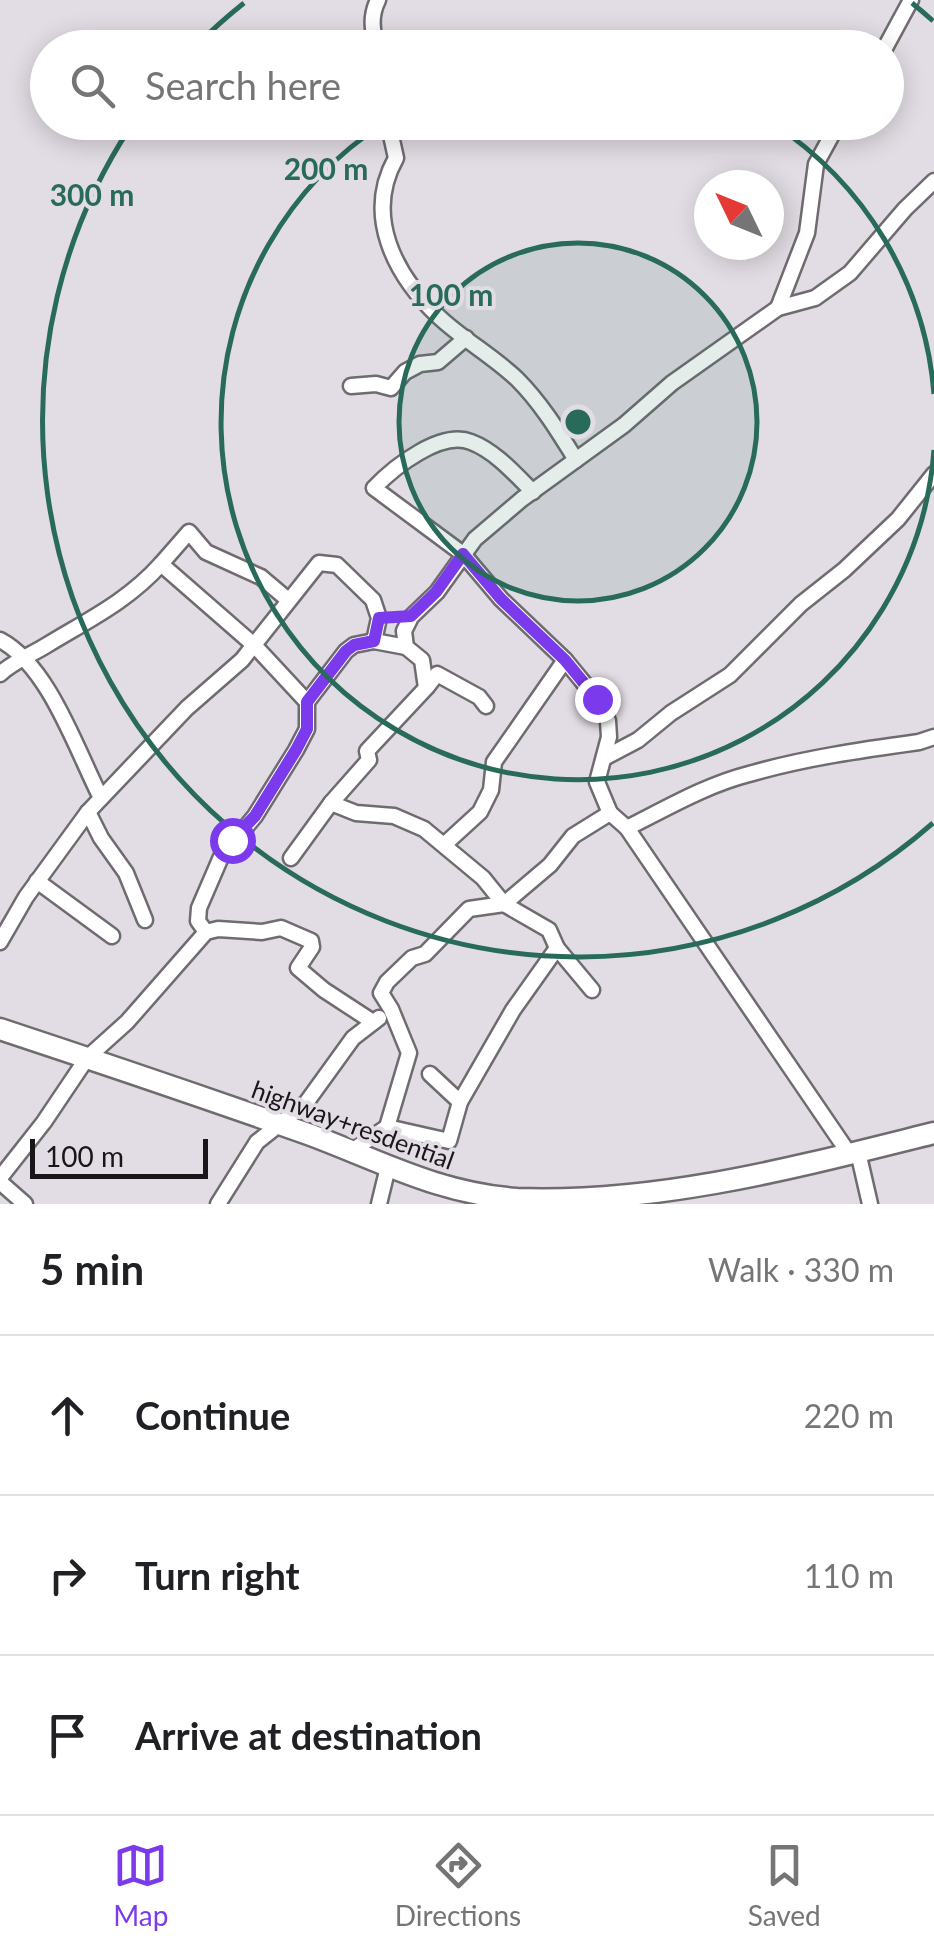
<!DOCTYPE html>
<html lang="en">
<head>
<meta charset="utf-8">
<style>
  :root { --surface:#fff; --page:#f2f2f2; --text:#202124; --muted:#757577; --line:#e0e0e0; --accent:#7c3aed }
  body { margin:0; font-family:Lato,sans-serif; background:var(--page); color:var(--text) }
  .compass { position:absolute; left:694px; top:170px; width:90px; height:90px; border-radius:50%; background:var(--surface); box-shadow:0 5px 25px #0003; rotate:313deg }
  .scale { position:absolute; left:30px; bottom:25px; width:178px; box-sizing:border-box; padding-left:10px; border:5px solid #181619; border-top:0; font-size:28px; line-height:35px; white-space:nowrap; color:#181619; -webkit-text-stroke:8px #e2dde4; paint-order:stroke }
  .stop { position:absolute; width:30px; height:30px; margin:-22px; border:8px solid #7c3aed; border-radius:50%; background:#fff }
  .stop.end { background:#7c3aed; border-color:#fff; box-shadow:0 2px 10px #0008 }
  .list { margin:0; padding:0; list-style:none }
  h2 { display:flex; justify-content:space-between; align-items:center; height:130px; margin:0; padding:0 40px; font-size:42px }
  h2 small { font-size:32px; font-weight:400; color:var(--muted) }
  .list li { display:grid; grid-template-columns:65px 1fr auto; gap:30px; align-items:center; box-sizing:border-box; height:160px; padding:0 40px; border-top:2px solid var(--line) }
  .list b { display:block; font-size:38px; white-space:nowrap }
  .list em { font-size:32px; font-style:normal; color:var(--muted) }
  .icon { flex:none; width:55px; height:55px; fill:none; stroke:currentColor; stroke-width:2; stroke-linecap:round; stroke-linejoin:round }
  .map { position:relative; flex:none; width:934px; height:1204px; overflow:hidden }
  .search { position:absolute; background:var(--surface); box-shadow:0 5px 25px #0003; left:30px; right:30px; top:30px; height:110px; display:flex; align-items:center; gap:25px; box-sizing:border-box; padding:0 35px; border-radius:55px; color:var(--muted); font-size:38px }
  .sheet { height:610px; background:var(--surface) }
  nav { display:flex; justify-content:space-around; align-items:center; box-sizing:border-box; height:140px; border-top:2px solid var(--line); background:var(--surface); font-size:28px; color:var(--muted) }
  nav a { display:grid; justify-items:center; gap:5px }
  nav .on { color:var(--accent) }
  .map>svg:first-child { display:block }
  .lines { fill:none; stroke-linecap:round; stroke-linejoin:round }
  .minor-casing { stroke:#6f6b71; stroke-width:19 }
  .highway-casing { stroke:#6f6b71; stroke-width:25 }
  .minor { stroke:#fff; stroke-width:14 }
  .highway { stroke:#fff; stroke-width:20 }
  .route { stroke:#7c3aed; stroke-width:12 }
  .ring { fill:none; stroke:#296b5a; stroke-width:5 }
  .labels { text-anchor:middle; stroke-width:8; stroke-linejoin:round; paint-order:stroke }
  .street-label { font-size:25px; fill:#181619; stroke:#e2dde4 }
  .centre { fill:#296b5a; stroke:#e2dde4; stroke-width:5 }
  .ring-label { font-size:30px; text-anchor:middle; font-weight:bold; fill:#296b5a; stroke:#e2dde4; stroke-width:8; stroke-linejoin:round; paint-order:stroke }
</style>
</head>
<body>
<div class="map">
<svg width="934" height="1204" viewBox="0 0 934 1204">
  <rect width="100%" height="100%" fill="#e2dde4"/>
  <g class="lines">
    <defs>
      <g id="minor">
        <path d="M377,48c-5,-18 -7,-32 1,-48"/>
        <polyline points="885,48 911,0"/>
        <path d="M388,122l8,36c-32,57 -2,116 42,158 24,23 55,40 79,63 24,24 41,52 59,81"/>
        <polyline points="778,308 807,233 816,164 839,122"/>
        <polyline points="351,386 376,384 391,388 405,372 420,364 438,362 466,338"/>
        <polyline points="287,599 261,577 206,552 189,532 161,564 255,646 307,702"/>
        <path d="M0,640c49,26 76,109 101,158"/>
        <path d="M0,674c14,-13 31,-19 47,-29 41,-25 81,-44 114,-81"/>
        <polyline points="427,687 437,674 479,697 486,706"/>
        <polyline points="604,758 638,740 671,713 730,675 801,604 844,570 898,519 934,474"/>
        <polyline points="331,803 356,813 394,816 424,829 483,878 504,904 549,930 557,948 592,990"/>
        <polyline points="88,812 101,838 126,873 145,920"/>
        <polyline points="610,813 627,828 850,1155"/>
        <path d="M627,828c40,-20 79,-43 122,-54 56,-16 112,-24 170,-32l15,-5"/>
        <polyline points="445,844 480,812 491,790 494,762 565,660"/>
        <polyline points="291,858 331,803 369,760 367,751 426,688 422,660 406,647 404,631 411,617 437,592 475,539 522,499 624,425 672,383 778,308 815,298 850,273 905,209 934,181"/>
        <polyline points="37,881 112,936"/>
        <polyline points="206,932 198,921 199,908 221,857 255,816 296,750 307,729 307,702 346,651 354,645 374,641 406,647"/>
        <polyline points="0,942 26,897 88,812 187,708 242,660 319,563 337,565 373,600 379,618 374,641"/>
        <polyline points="430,1074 460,1102"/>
        <polyline points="387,1127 449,1141 460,1102 513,1010 557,948"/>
        <path d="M353,1150l34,-23 22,-74 -18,-44 -10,-16 6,-11 25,-24 13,-4 44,-45 35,-5 46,-39 23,-29 37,-23 -13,-31 12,-45 -1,-16 -11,-22 -32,-39 -64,-61 -38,-45 -89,-66c20,-21 67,-58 97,-46 24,9 44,32 62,50"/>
        <polyline points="858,1152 870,1204"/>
        <polyline points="0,1178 44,1122 87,1058 127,1022 206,932 218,929 262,932 281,928 311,941 312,947 298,968 324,990 373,1022"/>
        <polyline points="0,1182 25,1204"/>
        <polyline points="218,1204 257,1142 306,1103 353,1038 379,1018"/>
        <polyline points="379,1204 388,1167"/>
      </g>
      <path id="highway" d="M0,1029c103,34 206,69 308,105 73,27 129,59 209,65 143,5 280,-32 417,-66"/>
    </defs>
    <use href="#minor" class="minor-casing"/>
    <use href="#highway" class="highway-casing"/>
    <use href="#minor" class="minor"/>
    <use href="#highway" class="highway"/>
  </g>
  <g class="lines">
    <polyline class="route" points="232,840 255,816 296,750 307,729 307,702 346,651 354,645 374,641 379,618 411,616 436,592 463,554 501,599 565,660 597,699"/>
  </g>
  <circle cx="578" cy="422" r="179" fill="#296b5a" fill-opacity=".12"/>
  <g class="ring">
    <circle cx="578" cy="422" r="179"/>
    <path d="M934 450A357 357 0 1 1 384 123M772 123A357 357 0 0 1 934 394"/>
    <path d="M933 823A536 536 0 0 1 131 126M196 46A536 536 0 0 1 244 3M912 3A536 536 0 0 1 933 21"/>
  </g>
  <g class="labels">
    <g class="street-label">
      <text transform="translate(353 1125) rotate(20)" y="9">highway+resdential</text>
    </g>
  </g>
  <circle cx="578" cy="422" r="15" class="centre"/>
  <g class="ring-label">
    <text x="326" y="180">200 m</text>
    <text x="92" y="206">300 m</text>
    <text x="451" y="306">100 m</text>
  </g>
</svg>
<svg class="compass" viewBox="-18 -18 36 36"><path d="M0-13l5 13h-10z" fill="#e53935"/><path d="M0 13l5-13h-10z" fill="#757577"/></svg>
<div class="scale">100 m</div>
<div class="stop" style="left:232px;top:840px"></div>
<div class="stop end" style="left:597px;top:699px"></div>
<div class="search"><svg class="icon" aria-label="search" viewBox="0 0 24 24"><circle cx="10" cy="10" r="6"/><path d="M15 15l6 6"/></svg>Search here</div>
</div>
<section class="sheet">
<h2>5 min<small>Walk · 330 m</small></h2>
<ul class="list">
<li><svg class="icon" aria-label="ahead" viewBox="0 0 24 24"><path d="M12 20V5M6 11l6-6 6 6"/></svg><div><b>Continue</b></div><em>220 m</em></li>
<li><svg class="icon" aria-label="right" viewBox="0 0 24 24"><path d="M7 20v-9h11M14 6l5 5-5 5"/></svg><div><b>Turn right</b></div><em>110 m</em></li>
<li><svg class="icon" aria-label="arrive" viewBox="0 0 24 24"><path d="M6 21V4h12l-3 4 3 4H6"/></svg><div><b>Arrive at destination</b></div></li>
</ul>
</section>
<nav>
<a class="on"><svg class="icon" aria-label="map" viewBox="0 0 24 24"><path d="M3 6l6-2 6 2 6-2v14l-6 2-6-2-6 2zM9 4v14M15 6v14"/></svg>Map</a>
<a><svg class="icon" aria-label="directions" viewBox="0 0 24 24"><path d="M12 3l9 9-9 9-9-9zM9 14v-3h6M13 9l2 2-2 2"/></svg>Directions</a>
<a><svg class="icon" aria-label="saved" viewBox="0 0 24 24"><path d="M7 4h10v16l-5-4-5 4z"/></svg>Saved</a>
</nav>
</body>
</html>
